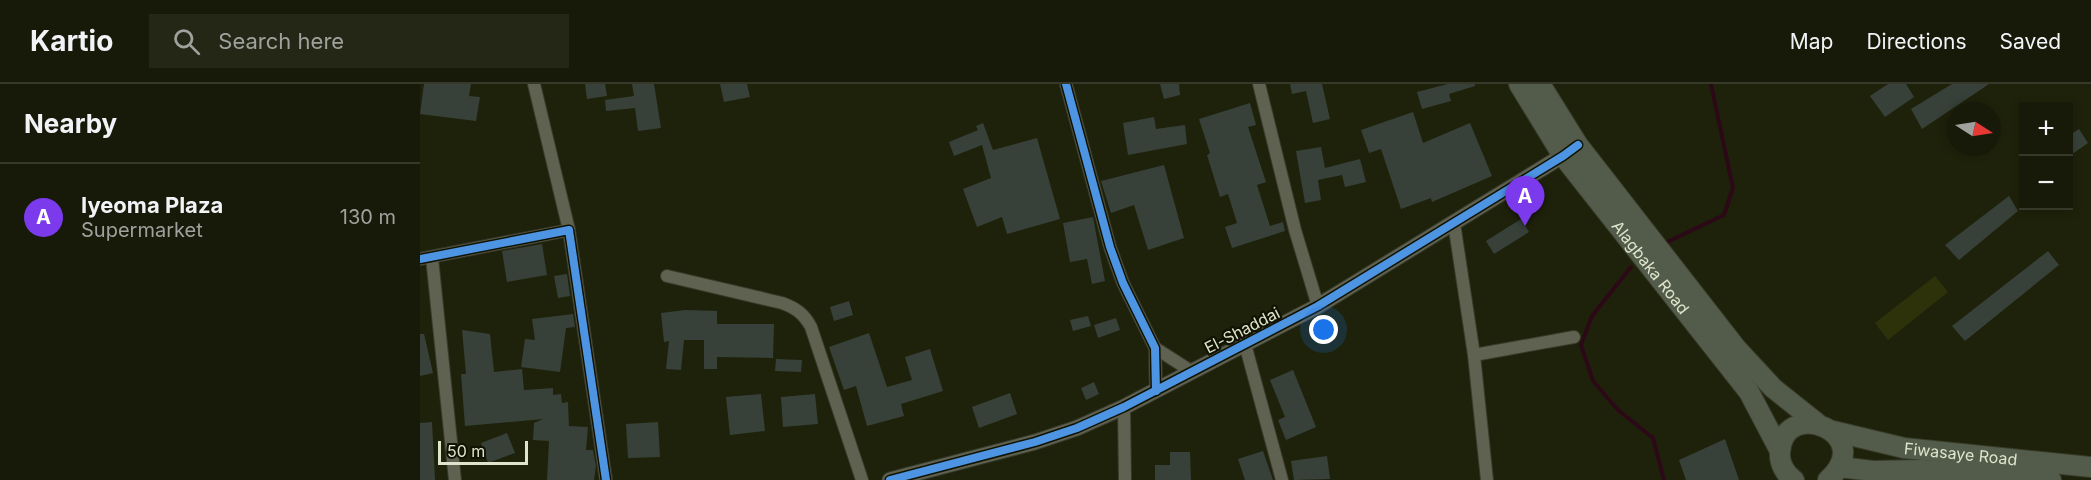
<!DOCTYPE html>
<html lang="en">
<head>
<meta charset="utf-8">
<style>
  :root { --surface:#171a08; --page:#242716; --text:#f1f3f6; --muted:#9ea19c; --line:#363829; --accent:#7c3aed }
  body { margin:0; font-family:Inter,sans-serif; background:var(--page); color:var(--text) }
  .controls { position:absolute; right:18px; top:18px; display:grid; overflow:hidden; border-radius:0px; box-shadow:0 3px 9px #0003 }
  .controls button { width:54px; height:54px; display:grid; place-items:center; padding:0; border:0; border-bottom:2px solid var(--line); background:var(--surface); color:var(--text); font:30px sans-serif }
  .compass { position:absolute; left:1527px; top:18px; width:54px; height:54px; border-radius:50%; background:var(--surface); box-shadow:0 3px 9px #0003; rotate:102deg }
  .scale { position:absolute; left:18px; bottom:15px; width:90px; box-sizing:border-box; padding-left:6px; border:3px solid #dfe4cc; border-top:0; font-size:16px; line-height:21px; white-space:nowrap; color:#dfe4cc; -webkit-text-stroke:4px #101303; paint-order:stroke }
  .you { position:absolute; left:904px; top:246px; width:21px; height:21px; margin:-15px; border:4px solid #fff; border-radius:50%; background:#1a73e8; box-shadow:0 0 0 9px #1a73e833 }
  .badge { display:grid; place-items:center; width:39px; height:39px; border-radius:50%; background:var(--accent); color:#fff; font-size:20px; font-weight:700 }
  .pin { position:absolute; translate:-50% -50px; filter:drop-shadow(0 2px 3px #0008) }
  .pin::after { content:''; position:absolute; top:32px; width:21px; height:18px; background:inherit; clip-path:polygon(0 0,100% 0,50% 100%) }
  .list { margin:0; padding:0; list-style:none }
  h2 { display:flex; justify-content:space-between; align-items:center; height:78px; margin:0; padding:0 24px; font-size:26px }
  h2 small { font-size:20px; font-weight:400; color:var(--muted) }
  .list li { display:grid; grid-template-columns:39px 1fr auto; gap:18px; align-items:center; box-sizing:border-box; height:108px; padding:0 24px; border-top:2px solid var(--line) }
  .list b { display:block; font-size:22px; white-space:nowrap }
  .list p { margin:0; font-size:20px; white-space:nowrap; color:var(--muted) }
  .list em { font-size:20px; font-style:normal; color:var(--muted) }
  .icon { flex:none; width:33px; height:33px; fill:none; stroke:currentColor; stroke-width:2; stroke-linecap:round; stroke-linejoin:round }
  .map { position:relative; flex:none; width:1671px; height:396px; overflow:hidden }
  header { display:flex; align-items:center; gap:36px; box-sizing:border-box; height:84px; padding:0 30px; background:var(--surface); border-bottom:2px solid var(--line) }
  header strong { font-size:28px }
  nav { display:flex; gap:33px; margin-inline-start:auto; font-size:21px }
  .search { width:420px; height:54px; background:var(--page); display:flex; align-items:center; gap:15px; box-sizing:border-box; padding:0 21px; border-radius:0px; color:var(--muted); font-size:22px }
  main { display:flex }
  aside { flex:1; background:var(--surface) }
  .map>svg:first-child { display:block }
  .built { fill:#2d320b }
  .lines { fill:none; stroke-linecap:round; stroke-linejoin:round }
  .stream { stroke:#2c0917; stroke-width:4 }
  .building { fill:#374139 }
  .minor-casing { stroke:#393b2b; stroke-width:14 }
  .tertiary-casing { stroke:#393b2b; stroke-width:17 }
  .primary-casing { stroke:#393b2b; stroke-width:22 }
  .minor { stroke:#5f6251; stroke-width:12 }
  .tertiary { stroke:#5f6251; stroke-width:15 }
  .primary { stroke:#535c4a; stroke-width:20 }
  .cycleway-casing { stroke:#101303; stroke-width:11 }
  .cycleway { stroke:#4d94e3; stroke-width:8 }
  .labels { text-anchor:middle; stroke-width:4.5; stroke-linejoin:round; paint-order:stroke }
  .street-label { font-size:16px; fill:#dfe4cc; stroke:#101303 }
</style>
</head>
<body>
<header>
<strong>Kartio</strong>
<div class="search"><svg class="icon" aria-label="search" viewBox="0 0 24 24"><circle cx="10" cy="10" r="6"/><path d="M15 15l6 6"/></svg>Search here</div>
<nav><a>Map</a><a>Directions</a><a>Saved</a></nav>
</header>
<main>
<aside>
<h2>Nearby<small></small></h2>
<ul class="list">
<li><span class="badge">A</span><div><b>Iyeoma Plaza</b><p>Supermarket</p></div><em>130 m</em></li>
</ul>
</aside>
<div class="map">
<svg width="1671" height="396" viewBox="0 0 1671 396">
  <rect width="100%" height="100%" fill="#1f220a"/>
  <polygon class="built" points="1515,192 1528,208 1468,256 1455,239"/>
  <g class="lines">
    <g class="stream">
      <polyline points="1245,159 1304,131 1313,104 1291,0"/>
      <polyline points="1211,183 1172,232 1161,261 1173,297 1198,326 1233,354 1244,396"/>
    </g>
  </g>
  <g class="building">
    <polygon points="4,0 51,0 49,12 60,13 56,37 0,30"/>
    <polygon points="165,0 185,0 187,12 167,15"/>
    <polygon points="212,0 234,0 241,44 218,47 215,24 186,27 185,16 214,12"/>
    <polygon points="300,0 327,0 330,13 304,18"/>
    <polygon points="740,0 759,0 760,11 744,15"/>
    <polygon points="870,0 902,0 910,35 893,39 886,7 872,10"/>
    <polygon points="1028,0 1055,0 1055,2 1029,10 1031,17 1002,25 997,8"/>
    <polygon points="1468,0 1486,0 1494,13 1465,33 1450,12"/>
    <polygon points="1532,0 1569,0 1502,45 1491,25"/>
    <polygon points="830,19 836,41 828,43 846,98 837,101 850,142 863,138 865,147 812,164 805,143 817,139 808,110 800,113 787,71 790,69 779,35"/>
    <polygon points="993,28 1003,59 1050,39 1072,92 1012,118 1011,114 981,125 961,65 949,69 941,46"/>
    <polygon points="734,33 736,45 765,41 767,60 708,71 703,39"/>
    <polygon points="563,39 573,66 617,54 640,135 587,150 582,133 557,143 543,105 571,94 562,61 534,72 529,58 558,46 556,42"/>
    <polygon points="1659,45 1668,59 1648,73 1648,52"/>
    <polygon points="901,63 905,84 940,75 946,98 925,103 922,91 898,96 901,116 885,119 876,67"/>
    <polygon points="744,81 764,154 728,166 714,121 691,129 681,97"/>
    <polygon points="1589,112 1598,127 1539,176 1525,161"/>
    <polygon points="673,133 685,197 672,200 667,175 650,178 643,139"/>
    <polygon points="1101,135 1109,148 1074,170 1066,157"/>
    <polygon points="122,160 127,191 87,198 82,167"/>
    <polygon points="1628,167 1639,181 1545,257 1532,242"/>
    <polygon points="147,190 150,212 138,214 134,192"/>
    <polygon points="429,217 433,231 414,237 410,223"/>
    <polygon points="265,226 297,227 297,240 354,240 353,274 297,273 297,285 284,285 284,256 264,256 261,286 246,285 249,257 244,258 241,229"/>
    <polygon points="153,230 155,243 146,244 140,288 101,283 105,255 115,256 112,235"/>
    <polygon points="668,232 671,242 653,247 650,236"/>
    <polygon points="696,234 700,246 678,254 674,241"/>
    <polygon points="42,246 70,250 74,288 102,285 104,306 133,304 133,311 141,310 142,319 148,318 149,342 168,343 166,366 173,366 176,382 174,396 127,396 129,357 113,356 114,339 123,335 45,342 41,290 46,290"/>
    <polygon points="449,249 467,303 492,296 485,273 510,265 523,307 481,320 484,332 447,342 436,302 424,306 409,263"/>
    <polygon points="0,250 4,250 13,289 0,292"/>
    <polygon points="356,275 382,276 381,288 355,287"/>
    <polygon points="873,286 896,343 866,356 858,336 865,333 850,296"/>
    <polygon points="674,298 679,310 666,316 661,304"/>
    <polygon points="590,309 597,330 559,344 552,323"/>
    <polygon points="341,310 345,347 310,351 306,313"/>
    <polygon points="395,310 398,340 363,343 361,313"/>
    <polygon points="12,338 15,396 0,396 0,339"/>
    <polygon points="238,338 240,373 208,374 206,340"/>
    <polygon points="87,349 95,369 68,379 61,359"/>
    <polygon points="1305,355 1319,396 1266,396 1259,376"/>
    <polygon points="843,367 853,396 825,396 818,375"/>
    <polygon points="750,368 770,368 771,396 735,396 735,381 750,381"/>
    <polygon points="907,372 910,395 874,396 871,377"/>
  </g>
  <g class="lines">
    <defs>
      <g id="minor">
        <polyline points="114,0 149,146"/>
        <polyline points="646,0 690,163 703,199 735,264 736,307"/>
        <polyline points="839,0 875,146 898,222"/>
        <polyline points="1034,139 1054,271 1067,396"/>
        <polyline points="12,174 35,396"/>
        <polyline points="0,175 149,146 186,396"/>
        <path d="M247,192l115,27c14,5 22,11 29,24l51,153"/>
        <polyline points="825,260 862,396"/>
        <polyline points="735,264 771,287"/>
        <polyline points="1054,271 1154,253"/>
        <polyline points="704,323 705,396"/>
      </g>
      <polyline id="tertiary" points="470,396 615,358 657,344 704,323 898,222 1152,66"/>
      <g id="primary">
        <path id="s1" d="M1099,0l44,72 186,236 31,59"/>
        <polyline points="1120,0 1158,61 1316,264 1353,304 1397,339"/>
        <path id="s2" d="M1413,347l71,17 187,19"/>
        <polyline points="1419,383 1453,387 1502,386 1631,396"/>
        <path d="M1374,396c-9,-6 -15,-17 -14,-28 4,-57 99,-18 48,28"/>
      </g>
    </defs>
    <use href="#minor" class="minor-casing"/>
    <use href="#tertiary" class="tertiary-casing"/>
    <use href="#primary" class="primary-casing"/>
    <use href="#minor" class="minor"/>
    <use href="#tertiary" class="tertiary"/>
    <use href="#primary" class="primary"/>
    <defs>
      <g id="cycleway">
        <polyline points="646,0 690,163 703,199 735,264 736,307"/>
        <polyline points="0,175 149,146 186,396"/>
        <polyline points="470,396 615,358 657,344 704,323 898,222 1143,72 1158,61"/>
      </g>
    </defs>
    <use href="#cycleway" class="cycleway-casing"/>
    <use href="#cycleway" class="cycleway"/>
  </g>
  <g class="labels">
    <g class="street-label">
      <text dy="6" stroke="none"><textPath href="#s1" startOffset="226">Alagbaka Road</textPath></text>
      <text transform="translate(822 246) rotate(-27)" y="6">El-Shaddai</text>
      <text dy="6" stroke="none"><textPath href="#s2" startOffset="130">Fiwasaye Road</textPath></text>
    </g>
  </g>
</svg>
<div class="controls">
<button>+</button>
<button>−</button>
</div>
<svg class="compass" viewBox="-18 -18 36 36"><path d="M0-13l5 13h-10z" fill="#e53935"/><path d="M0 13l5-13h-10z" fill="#9ea19c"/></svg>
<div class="scale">50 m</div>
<div class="you"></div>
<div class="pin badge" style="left:1105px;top:142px">A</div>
</div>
</main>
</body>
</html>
